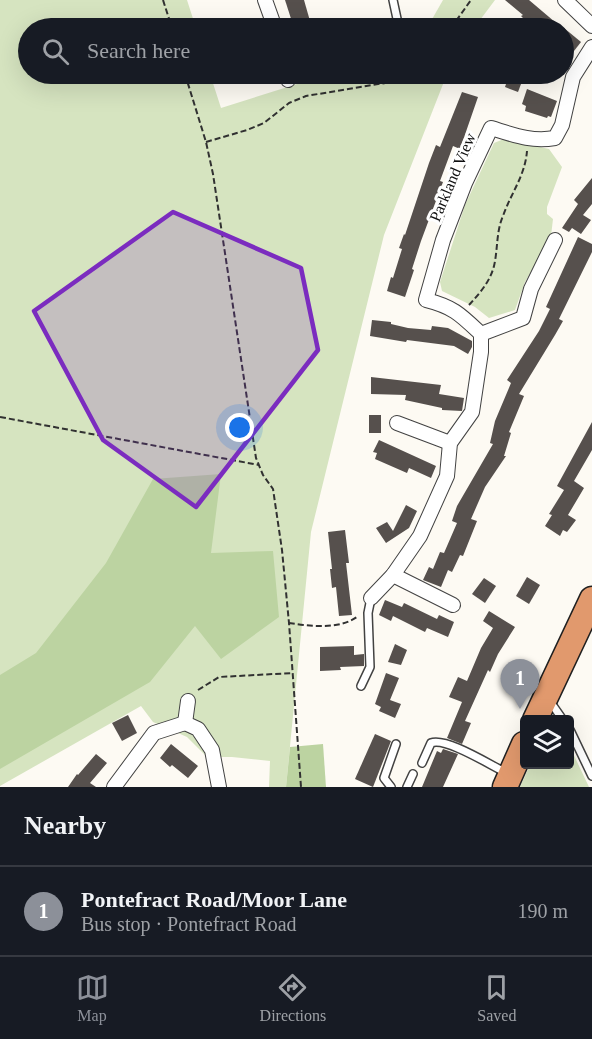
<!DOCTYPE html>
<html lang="en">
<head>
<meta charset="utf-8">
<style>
  :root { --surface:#171b24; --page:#242831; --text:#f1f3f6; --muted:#9ea1a6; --line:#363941; --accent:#8c9099 }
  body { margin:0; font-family:"Times New Roman",serif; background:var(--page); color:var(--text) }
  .controls { position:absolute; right:18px; bottom:18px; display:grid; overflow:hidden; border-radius:6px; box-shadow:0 6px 24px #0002 }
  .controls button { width:54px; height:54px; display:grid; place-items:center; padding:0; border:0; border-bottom:2px solid var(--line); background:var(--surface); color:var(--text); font:30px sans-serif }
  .you { position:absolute; left:240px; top:428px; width:21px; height:21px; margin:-15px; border:4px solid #fff; border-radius:50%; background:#1a73e8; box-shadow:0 0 0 9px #1a73e833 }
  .badge { display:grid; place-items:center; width:39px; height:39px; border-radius:50%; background:var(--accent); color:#fff; font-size:20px; font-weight:700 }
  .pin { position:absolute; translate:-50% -50px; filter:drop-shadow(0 2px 3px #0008) }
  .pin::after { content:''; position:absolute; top:32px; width:21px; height:18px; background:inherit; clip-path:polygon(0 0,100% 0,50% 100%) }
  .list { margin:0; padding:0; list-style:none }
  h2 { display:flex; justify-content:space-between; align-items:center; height:78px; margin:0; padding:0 24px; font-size:26px }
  h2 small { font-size:20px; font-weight:400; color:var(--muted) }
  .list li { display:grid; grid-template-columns:39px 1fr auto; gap:18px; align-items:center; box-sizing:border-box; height:90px; padding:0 24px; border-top:2px solid var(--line) }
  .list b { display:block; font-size:22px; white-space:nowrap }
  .list p { margin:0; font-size:20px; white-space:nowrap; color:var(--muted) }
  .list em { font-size:20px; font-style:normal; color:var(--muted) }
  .icon { flex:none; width:33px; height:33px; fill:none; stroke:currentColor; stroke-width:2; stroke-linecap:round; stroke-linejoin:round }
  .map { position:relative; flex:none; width:592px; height:787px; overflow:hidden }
  .search { position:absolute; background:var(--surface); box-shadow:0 6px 24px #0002; left:18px; right:18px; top:18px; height:66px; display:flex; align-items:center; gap:15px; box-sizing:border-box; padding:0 21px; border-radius:33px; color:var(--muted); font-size:22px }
  .sheet { height:168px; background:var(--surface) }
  nav { display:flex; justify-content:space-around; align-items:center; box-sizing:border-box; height:84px; border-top:2px solid var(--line); background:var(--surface); font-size:16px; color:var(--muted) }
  nav a { display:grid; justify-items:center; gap:3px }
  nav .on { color:var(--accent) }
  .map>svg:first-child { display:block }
  .green { fill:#d6e4c0 }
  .forest { fill:#bcd3a1 }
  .building { fill:#56504d }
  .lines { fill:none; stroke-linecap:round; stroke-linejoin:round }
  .lane-casing { stroke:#424242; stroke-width:10 }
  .street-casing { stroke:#424242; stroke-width:16 }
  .highway-casing { stroke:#202020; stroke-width:27 }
  .path { stroke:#313131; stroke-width:2; stroke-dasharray:6 3; stroke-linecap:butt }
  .lane { stroke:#fff; stroke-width:7 }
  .street { stroke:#fff; stroke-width:14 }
  .highway { stroke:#e1996d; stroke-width:24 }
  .marked { fill:#7b2cbf; fill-opacity:0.2; stroke:#7b2cbf; stroke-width:4.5; stroke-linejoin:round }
  .labels { text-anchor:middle; stroke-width:6; stroke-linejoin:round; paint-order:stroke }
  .street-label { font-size:16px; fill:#0f0f0f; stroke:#fff }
</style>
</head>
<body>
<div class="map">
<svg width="592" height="787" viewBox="0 0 592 787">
  <rect width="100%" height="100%" fill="#fdfaf3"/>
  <g class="green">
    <polygon points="0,0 187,0 196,28 28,28 28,74 210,74 221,108 329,74 447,74 384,235 311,532 286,787 269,787 270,761 232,757 207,757 187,737 153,722 141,706 0,786"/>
    <polygon points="443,0 495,0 474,28 427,28"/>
    <polygon points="504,139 549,149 562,167 547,207 547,214 553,219 551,236 525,282 515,310 489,318 475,307 442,291 440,282 465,205 494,143"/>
    <polygon points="570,747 589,787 520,787 530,765 570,764"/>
  </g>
  <g class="forest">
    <polygon points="221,474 211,553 273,551 279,617 221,659 195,626 150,682 0,769 0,675 36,653 106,563 153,479"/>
    <polygon points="323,744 326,787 286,787 290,747"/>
  </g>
  <g class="building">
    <polygon points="285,0 304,0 312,28 294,28"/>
    <polygon points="505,0 529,0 562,28 538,28 533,24 531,26 521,16 523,15"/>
    <polygon points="564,28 581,42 574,51 564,42"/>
    <polygon points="504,74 524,76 518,92 505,87 506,84 501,83"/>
    <polygon points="527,89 557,101 551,117 548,116 547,118 525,111 526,106 522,104"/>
    <polygon points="462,92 478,97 460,149 453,146 440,181 443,182 421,241 412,269 414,270 405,297 387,291 391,277 393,278 402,249 399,248 404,234 405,235 429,163 436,145 440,147"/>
    <polygon points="592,178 592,204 583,215 591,220 581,234 572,228 569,232 562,228 578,204 574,200"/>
    <polygon points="578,237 592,244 592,252 559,319 563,321 555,335 519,394 524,396 509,432 511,433 504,456 506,456 485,487 471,519 477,521 463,556 460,555 452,572 448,570 441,587 423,580 429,567 433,569 440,552 444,553 457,523 452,521 457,506 493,444 490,443 495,421 511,383 507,380 539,331 550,309 546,307"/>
    <polygon points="372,320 391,322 391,324 408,328 431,330 432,326 448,328 472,341 472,347 468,354 454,346 407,340 406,342 370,336"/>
    <polygon points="371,377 441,385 439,394 464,398 462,411 442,410 442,408 405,400 406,395 371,394"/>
    <rect x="369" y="415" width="12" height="18"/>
    <polygon points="592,422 592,450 574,481 584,488 568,515 576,520 567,532 563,530 560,536 545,526 552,515 549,514 564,490 557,486"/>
    <polygon points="379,440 436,466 431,478 409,468 407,473 375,459 377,453 373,452"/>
    <polygon points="406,505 417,511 409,528 386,543 376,528 387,522 393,531"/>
    <polygon points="345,530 349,563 346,563 352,615 339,616 336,587 332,588 330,569 332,569 328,532"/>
    <polygon points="527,577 540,585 529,604 516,596"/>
    <polygon points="484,578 496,586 485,603 472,594"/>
    <polygon points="385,600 402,607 404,603 437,619 439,615 454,622 448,637 427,628 425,632 393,616 391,621 379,615"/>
    <polygon points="489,611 515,627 498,654 490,672 488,670 465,721 471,723 462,744 447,738 462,702 449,697 458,677 467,681 481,648 493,628 483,621"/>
    <polygon points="395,644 407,650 401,665 388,662"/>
    <polygon points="354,646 354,655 364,654 364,666 340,667 341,670 320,671 320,647"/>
    <polygon points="386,673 399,678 390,700 401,704 395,718 379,711 381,707 375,704"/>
    <polygon points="128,715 137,733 122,741 112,723"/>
    <polygon points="375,734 391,741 373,787 355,779"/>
    <polygon points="171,744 198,766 188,778 172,765 170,767 160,758"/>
    <polygon points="443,749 458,754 443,787 422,787 437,751 441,753"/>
    <polygon points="96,754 107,763 90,783 96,787 68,787 77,774 78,775"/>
  </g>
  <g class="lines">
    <defs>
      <g id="lane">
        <polyline points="393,0 399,28"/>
        <polyline points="361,686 370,667 368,613 371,598"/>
        <polyline points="549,700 563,720"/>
        <polyline points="570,730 592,776"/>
        <path d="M422,763l9,-20c15,-6 59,22 74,29"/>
        <polyline points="391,787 384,778 396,744"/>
        <polyline points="407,787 413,774"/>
      </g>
      <g id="street">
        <polyline points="265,0 275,28"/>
        <polyline points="565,0 592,26"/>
        <polyline points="288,80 290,74"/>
        <polyline points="481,334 523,318 531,289 555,240"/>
        <polyline points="397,423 450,443"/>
        <polyline points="393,575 453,605"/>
        <path d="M371,598l22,-23 27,-39 27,-60 3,-33 22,-31 9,-60v-18c-20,-19 -27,-27 -55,-34l17,-60 22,-57 26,-55c23,7 40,14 64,10l7,-13 11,-48 19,-30"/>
        <polyline points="185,723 188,701"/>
        <polyline points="114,787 154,733 185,723 198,729 212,750 219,787"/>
      </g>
      <g id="highway">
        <polyline points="535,720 592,599"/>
        <polyline points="505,787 524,744"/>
      </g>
    </defs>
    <use href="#lane" class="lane-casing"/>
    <use href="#street" class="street-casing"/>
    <use href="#highway" class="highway-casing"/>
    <g class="path">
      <polyline points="163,0 172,28"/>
      <polyline points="451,28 471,0"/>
      <polyline points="185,74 206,142 213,174 256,458 263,475 273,489 282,550 289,623 301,787"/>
      <polyline points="206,142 247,130 264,123 289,103 306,96 397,81 407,78 413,74"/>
      <path d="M469,305c10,-11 21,-23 25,-39 4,-17 2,-34 9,-50 8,-23 22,-40 24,-65"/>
      <polyline points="0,417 259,465"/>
      <path d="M289,623c21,3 49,7 68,-6"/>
      <polyline points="198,690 219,677 293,673"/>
    </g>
    <use href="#lane" class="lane"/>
    <use href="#street" class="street"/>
    <use href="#highway" class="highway"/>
  </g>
  <path class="marked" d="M173,212l128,56 17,82 -122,157 -93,-67 -69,-129z"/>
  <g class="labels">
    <g class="street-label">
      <text transform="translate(452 177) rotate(-67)" y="6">Parkland View</text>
    </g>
  </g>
</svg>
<div class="controls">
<button><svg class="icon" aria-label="layers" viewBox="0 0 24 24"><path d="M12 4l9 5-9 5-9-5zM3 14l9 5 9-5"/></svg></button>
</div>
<div class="you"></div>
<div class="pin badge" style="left:520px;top:709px">1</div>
<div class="search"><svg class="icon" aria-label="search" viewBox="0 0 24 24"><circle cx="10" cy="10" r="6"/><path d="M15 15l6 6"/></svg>Search here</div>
</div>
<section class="sheet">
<h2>Nearby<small></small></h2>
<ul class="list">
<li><span class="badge">1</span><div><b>Pontefract Road/Moor Lane</b><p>Bus stop · Pontefract Road</p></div><em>190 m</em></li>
</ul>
</section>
<nav>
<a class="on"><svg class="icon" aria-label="map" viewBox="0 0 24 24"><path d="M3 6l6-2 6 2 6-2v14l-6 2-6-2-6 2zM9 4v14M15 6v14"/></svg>Map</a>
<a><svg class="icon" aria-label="directions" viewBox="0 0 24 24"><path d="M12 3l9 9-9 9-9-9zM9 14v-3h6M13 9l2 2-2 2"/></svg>Directions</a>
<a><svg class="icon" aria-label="saved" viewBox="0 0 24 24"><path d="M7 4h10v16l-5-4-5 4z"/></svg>Saved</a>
</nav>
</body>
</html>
